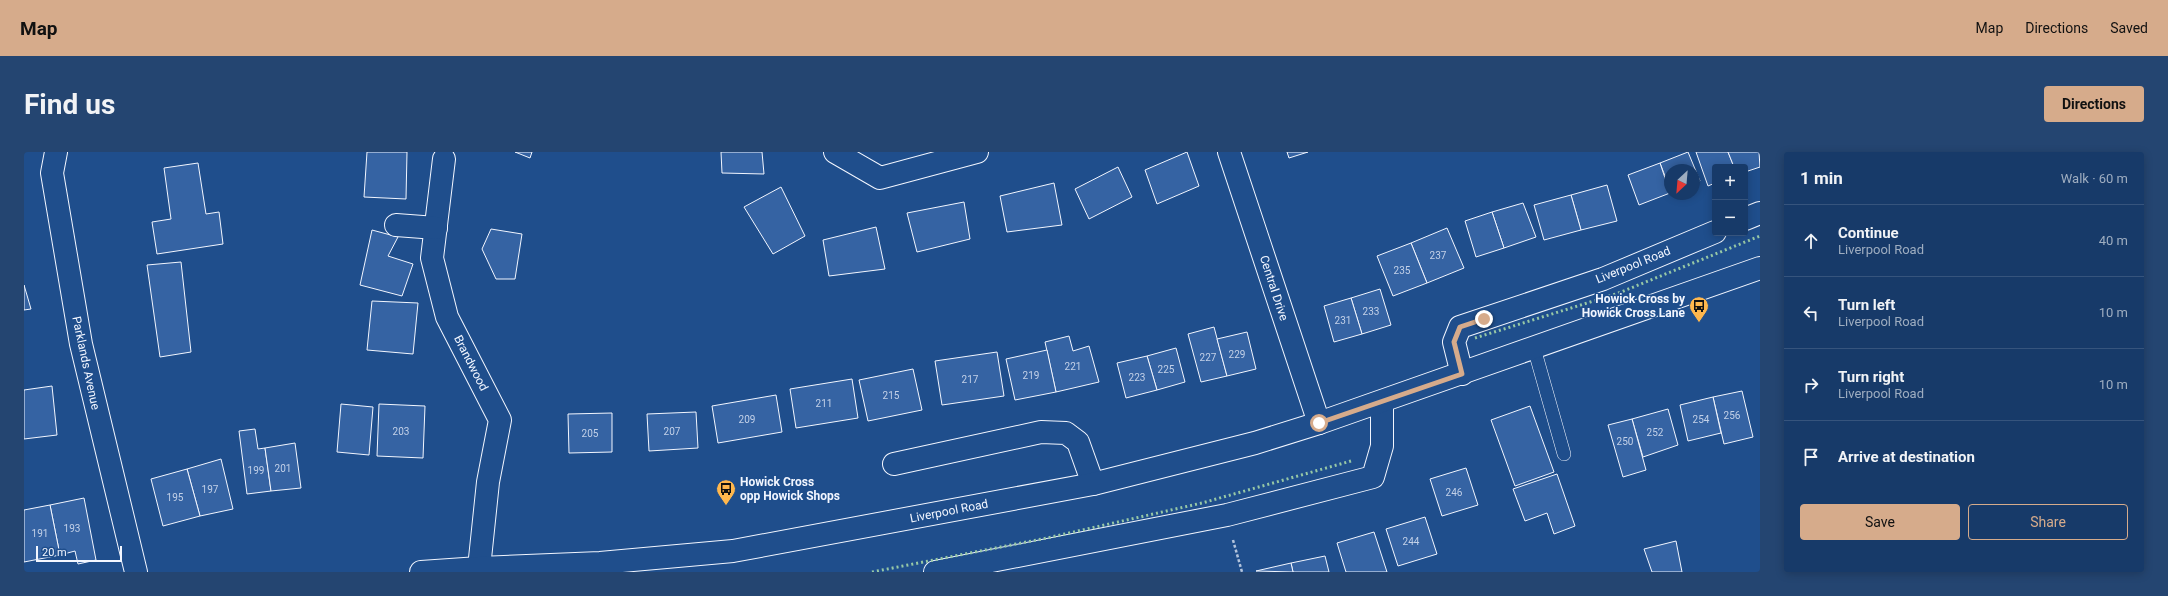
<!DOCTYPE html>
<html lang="en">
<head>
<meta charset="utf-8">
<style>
  :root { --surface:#173a69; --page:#244571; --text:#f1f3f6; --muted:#9eadc0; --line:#36547d; --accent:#d6ab8b }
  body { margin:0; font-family:Roboto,sans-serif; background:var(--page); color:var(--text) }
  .controls { position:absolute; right:12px; top:12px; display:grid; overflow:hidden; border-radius:4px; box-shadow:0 2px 10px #0003 }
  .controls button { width:36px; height:36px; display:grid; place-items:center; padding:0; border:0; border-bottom:1px solid var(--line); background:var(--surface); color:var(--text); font:20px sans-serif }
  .compass { position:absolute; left:1640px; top:12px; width:36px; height:36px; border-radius:50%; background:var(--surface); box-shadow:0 2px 10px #0003; rotate:206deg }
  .scale { position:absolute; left:12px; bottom:10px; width:86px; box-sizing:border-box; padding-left:4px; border:2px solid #f2f6ff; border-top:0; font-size:11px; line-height:14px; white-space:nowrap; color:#f2f6ff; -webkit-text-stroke:3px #1f4e8c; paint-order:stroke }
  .stop { position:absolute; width:12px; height:12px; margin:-9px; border:3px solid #d6ab8b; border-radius:50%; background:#fff }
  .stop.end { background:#d6ab8b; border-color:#fff; box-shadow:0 1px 4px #0008 }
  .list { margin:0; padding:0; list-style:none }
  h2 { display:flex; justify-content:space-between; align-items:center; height:52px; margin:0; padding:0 16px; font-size:17px }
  h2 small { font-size:13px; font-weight:400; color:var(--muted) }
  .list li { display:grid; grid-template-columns:26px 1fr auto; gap:12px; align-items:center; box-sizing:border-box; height:72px; padding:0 16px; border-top:1px solid var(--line) }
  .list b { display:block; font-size:15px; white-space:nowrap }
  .list p { margin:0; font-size:13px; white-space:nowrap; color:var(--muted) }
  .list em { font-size:13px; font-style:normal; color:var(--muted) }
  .actions { display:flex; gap:8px; padding:12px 16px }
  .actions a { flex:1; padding:9px 0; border:1px solid var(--accent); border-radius:4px; text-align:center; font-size:14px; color:var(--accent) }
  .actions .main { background:var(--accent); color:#111 }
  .icon { flex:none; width:22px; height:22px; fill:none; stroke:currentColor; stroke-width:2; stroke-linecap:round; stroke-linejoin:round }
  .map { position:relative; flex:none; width:1736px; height:420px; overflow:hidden; border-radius:4px }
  header { display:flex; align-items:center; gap:24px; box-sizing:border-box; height:56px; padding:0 20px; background:var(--accent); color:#111 }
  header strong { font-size:19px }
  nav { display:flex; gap:22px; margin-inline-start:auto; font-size:14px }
  .intro { display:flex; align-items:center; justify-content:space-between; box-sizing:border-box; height:96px; padding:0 24px }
  h1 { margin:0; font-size:28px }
  .button { padding:10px 18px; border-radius:4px; background:var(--accent); color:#111; font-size:14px; font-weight:700 }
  main { display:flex; gap:24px; padding:0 24px }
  aside { flex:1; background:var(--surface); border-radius:4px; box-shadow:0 2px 10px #0003 }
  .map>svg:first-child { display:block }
  .building { fill:#3563a3; stroke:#f2f6ff }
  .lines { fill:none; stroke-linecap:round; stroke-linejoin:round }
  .service-casing { stroke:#f2f6ff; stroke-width:14 }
  .minor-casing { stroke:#f2f6ff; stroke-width:24 }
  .tertiary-casing { stroke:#f2f6ff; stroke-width:24 }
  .path { stroke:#b3c4dc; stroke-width:2.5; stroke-dasharray:3 2; stroke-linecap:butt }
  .service { stroke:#1f4e8c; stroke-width:13 }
  .minor { stroke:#1f4e8c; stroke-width:22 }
  .tertiary { stroke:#1f4e8c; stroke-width:22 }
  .hedge { stroke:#97c8a6; stroke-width:3; stroke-dasharray:2 3; stroke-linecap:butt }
  .route { stroke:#d6ab8b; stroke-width:5 }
  .labels { text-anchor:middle; stroke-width:3; stroke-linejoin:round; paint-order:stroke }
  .number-label { font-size:10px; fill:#c3d1e8 }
  .street-label { font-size:12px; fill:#f2f6ff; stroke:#1f4e8c }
  .poi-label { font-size:12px; font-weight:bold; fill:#f2f6ff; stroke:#1f4e8c; text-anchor:end }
</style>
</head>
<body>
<header>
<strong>Map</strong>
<nav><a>Map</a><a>Directions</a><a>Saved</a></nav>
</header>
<div class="intro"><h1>Find us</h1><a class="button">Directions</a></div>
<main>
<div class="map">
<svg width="1736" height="420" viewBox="0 0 1736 420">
  <rect width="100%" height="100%" fill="#1f4e8c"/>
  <g class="building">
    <polygon points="343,0 383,0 382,47 340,45"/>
    <polygon points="491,0 508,0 506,6"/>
    <polygon points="697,0 738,0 740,22 698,21"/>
    <polygon points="1163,0 1175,34 1133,52 1121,18"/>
    <polygon points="1263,0 1284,0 1265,6"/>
    <polygon points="1664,0 1676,29 1670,32 1670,18 1646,18 1646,37 1636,11"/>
    <polygon points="1672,0 1704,0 1710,15 1691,15 1691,31 1684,34"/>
    <polygon points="1704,0 1735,0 1736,15 1721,20 1721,15 1710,15"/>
    <polygon points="174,11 182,62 195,60 199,92 133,102 128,70 147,67 140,16"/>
    <polygon points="1636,11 1646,41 1615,53 1604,23"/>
    <polygon points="1094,15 1108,45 1065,67 1051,37"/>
    <polygon points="1030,31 1038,73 983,80 976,44"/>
    <polygon points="1583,33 1593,69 1557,78 1547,43"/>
    <polygon points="757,35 781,84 749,102 720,55"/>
    <polygon points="1547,43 1557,78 1520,88 1510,53"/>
    <polygon points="940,50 946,87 893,100 883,61"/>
    <polygon points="1499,51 1512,85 1480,96 1468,60"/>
    <polygon points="1468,60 1480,96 1452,105 1441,69"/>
    <polygon points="852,75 861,117 805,124 799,88"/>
    <polygon points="1423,76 1440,116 1403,131 1387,91"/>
    <polygon points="467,77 498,82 491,127 472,127 458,97"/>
    <polygon points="348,78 374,85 364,104 389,112 378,144 336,133"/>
    <polygon points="1387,91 1403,131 1369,144 1353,104"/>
    <polygon points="157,110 167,200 136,205 123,113"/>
    <polygon points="0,133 7,157 0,158"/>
    <polygon points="1356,137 1367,173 1338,182 1327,146"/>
    <polygon points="1327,146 1338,182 1310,190 1300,154"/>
    <polygon points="348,149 394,151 389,202 343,198"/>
    <polygon points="1190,175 1203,224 1177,230 1164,182"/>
    <polygon points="1223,180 1232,217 1203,224 1193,187"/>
    <polygon points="1045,184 1049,199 1065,194 1075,230 1032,240 1021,190"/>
    <polygon points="1152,196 1161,230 1133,238 1123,204"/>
    <polygon points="1023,198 1032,240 991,248 982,207"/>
    <polygon points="973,200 980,244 918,253 911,209"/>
    <polygon points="1123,204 1133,238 1102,246 1093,211"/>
    <polygon points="889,217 898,258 844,269 835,228"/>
    <polygon points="828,227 834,266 772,276 766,237"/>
    <polygon points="28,234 33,283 0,287 0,238"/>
    <polygon points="1718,239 1729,285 1700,292 1689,245"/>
    <polygon points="752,243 758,280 694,291 688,254"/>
    <polygon points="1689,245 1697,281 1664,289 1656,253"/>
    <polygon points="317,252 349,255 345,303 313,300"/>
    <polygon points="355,252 401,254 399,306 353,304"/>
    <polygon points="1506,254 1530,320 1491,334 1467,268"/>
    <polygon points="1644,257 1654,293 1619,305 1608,267"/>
    <polygon points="672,260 674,296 625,299 623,262"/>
    <polygon points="588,261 588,300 545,301 544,262"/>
    <polygon points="1608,267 1622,318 1599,325 1584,273"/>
    <polygon points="231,277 234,297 241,296 247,339 223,342 215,279"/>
    <polygon points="271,291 277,336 247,339 241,296"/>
    <polygon points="197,307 209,357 176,364 163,317"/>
    <polygon points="1442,316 1454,353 1418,364 1406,327"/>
    <polygon points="163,317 176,364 139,374 127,327"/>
    <polygon points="1533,322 1551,374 1530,382 1523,361 1501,369 1489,337"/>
    <polygon points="60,346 72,408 54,412 51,399 36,403 26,353"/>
    <polygon points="26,353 36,403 0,410 0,358"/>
    <polygon points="1401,365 1413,402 1374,414 1362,377"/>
    <polygon points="1350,380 1363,420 1322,420 1313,391"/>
    <polygon points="1652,389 1658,420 1628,420 1620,397"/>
    <polygon points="1301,404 1305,420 1269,420 1267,411"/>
    <polygon points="1267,411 1269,420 1232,419"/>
  </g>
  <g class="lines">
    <defs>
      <polyline id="service" points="1510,196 1540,302"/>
      <g id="minor">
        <polyline points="32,0 28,21 57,192 112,420"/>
        <polyline points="811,0 856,26 953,0"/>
        <polyline points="1205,0 1295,271"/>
        <polyline points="420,7 408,106 423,165 476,268 464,330 455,416"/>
        <polyline points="1721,67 1736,61"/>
        <polyline points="372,73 412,76"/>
        <polyline points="1438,222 1430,190 1436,175 1579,127 1691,80"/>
        <polyline points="870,312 1017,280 1042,281 1054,290 1069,332"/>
        <polyline points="911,420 1203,363 1349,325 1358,294 1358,250"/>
      </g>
      <polyline id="tertiary" points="397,420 455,416 576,411 709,399 1069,332 1231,291 1295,271 1736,116"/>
    </defs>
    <use href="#service" class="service-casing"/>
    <use href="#minor" class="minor-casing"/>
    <use href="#tertiary" class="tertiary-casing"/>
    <polyline class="path" points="1209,388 1218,420"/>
    <use href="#service" class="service"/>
    <use href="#minor" class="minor"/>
    <use href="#tertiary" class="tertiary"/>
    <g class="hedge">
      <polyline points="1451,186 1592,142 1736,84"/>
      <polyline points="848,420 1023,386 1178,351 1327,309"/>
    </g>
  </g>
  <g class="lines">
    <polyline class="route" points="1295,271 1438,222 1430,190 1436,175 1460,167"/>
  </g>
  <defs>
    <symbol id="bus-pin" viewBox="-11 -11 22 30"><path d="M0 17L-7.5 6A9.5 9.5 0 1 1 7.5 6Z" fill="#ffb74d" stroke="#1f4e8c"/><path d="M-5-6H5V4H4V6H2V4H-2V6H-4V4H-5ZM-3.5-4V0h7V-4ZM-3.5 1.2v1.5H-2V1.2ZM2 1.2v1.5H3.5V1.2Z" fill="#111"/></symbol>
  </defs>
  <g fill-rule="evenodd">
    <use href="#bus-pin" x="1664" y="143" width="22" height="30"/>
    <use href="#bus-pin" x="691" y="326" width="22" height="30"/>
  </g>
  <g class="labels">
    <g class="number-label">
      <text x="1414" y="107">237</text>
      <text x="1378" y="122">235</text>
      <text x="1347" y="163">233</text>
      <text x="1319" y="172">231</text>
      <text x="1213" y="206">229</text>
      <text x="1184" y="209">227</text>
      <text x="1049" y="218">221</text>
      <text x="1142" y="221">225</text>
      <text x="1007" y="227">219</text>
      <text x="1113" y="229">223</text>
      <text x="946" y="231">217</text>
      <text x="867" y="247">215</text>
      <text x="800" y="255">211</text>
      <text x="1708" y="267">256</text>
      <text x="723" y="271">209</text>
      <text x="1677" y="271">254</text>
      <text x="377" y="283">203</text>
      <text x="648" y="283">207</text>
      <text x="1631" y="284">252</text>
      <text x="566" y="285">205</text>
      <text x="1601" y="293">250</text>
      <text x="259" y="320">201</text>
      <text x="232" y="322">199</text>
      <text x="186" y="341">197</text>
      <text x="1430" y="344">246</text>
      <text x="151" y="349">195</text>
      <text x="48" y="380">193</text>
      <text x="16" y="385">191</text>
      <text x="1387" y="393">244</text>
    </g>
    <g class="street-label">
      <text transform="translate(1609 113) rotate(-22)" y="4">Liverpool Road</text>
      <text transform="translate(1250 136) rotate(72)" y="4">Central Drive</text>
      <text transform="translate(62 211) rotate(78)" y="4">Parklands Avenue</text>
      <text transform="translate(447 211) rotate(63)" y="4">Brandwood</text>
      <text transform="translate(925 359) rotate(-11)" y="4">Liverpool Road</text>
    </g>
    <g class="poi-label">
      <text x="1661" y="151">Howick Cross by<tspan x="1661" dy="14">Howick Cross Lane</tspan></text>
      <text x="716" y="334" text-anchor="start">Howick Cross<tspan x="716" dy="14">opp Howick Shops</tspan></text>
    </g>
  </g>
</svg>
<div class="controls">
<button>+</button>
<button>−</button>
</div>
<svg class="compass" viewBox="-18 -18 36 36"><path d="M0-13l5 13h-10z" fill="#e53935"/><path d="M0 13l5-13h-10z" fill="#9eadc0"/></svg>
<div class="scale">20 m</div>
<div class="stop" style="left:1295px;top:271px"></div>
<div class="stop end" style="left:1460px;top:167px"></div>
</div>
<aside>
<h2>1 min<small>Walk · 60 m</small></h2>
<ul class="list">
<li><svg class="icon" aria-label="ahead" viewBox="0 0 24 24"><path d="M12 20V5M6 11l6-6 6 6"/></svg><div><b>Continue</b><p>Liverpool Road</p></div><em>40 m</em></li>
<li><svg class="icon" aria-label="left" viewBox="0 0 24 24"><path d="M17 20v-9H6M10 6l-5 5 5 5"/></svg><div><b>Turn left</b><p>Liverpool Road</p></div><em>10 m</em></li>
<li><svg class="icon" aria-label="right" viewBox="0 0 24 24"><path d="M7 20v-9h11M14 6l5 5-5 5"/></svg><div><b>Turn right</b><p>Liverpool Road</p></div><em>10 m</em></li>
<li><svg class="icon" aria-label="arrive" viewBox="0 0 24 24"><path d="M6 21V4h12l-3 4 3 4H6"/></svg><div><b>Arrive at destination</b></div></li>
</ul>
<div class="actions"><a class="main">Save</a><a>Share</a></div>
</aside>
</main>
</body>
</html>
